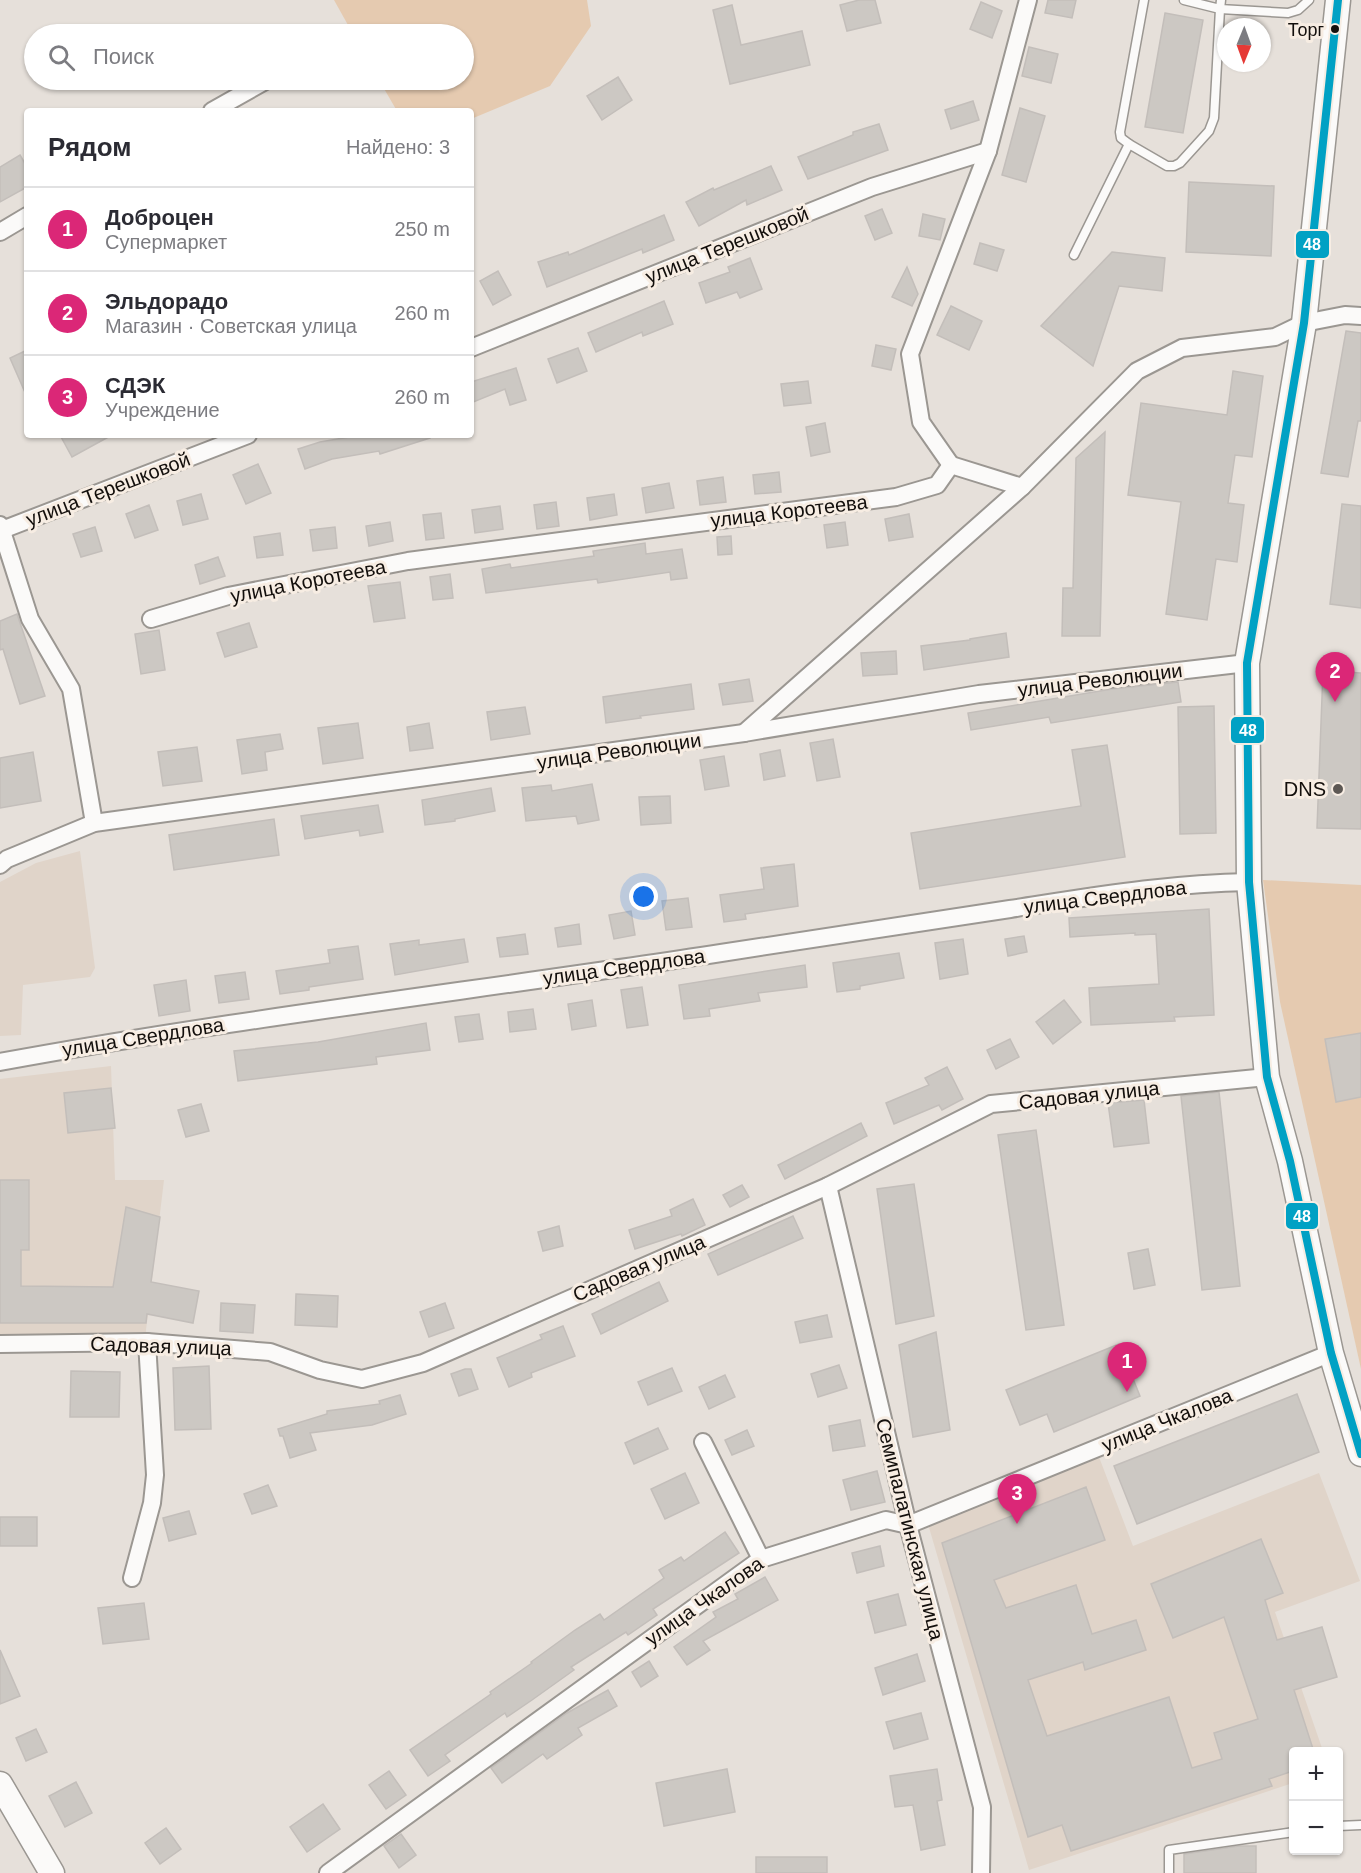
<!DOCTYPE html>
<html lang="ru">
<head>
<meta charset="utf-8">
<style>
  :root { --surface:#fff; --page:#f2f2f3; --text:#2b2b33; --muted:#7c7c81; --line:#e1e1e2; --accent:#db2777 }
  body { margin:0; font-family:Arial,sans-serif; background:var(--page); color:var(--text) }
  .controls { position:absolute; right:18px; bottom:18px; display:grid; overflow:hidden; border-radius:6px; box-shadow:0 2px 4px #0004 }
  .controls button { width:54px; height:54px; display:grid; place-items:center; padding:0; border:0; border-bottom:2px solid var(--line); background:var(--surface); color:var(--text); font:30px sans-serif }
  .compass { position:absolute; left:1217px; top:18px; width:54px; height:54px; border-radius:50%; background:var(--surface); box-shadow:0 2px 4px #0004; rotate:181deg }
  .you { position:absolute; left:644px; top:897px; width:21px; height:21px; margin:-15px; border:4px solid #fff; border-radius:50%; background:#1a73e8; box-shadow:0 0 0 9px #1a73e833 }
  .badge { display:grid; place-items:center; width:39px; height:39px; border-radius:50%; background:var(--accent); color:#fff; font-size:20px; font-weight:700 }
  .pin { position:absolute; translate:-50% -50px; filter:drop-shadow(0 2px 3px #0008) }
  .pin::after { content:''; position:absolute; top:32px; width:21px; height:18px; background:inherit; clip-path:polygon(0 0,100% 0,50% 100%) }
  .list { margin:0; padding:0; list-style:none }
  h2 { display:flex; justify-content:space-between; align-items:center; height:78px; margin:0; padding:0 24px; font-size:26px }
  h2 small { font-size:20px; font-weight:400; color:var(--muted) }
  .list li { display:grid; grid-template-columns:39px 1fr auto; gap:18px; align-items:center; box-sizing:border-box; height:84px; padding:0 24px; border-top:2px solid var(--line) }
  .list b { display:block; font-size:22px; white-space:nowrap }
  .list p { margin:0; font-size:20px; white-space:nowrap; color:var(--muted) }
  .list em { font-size:20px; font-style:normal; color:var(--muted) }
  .icon { flex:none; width:33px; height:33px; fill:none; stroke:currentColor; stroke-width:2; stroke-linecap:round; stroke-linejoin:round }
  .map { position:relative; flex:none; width:1361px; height:1873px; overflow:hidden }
  .search { position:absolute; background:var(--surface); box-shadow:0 2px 4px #0004; left:24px; top:24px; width:450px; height:66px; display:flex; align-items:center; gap:15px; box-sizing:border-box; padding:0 21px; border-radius:33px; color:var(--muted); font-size:22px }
  .panel { position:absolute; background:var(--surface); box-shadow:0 2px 4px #0004; left:24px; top:108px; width:450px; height:330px; border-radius:6px }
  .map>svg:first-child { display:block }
  .built { fill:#e0d4c9 }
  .green { fill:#e5cab0 }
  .building { fill:#ccc8c3; stroke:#c3beba; stroke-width:1.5 }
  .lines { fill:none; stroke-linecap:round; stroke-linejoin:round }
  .lane-casing { stroke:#9b9792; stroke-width:11 }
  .street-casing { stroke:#9b9792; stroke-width:20 }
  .secondary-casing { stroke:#9b9792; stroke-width:27 }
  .lane { stroke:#fbfaf9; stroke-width:8 }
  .street { stroke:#fbfaf9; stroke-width:16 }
  .secondary { stroke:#fbfaf9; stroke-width:24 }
  .bus-1-casing { stroke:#f7ede3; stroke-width:12 }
  .bus-1 { stroke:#01a1c4; stroke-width:8 }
  .bus-dot { fill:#130f0c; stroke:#f7ede3; stroke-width:2 }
  .poi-dot { fill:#5d5854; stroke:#f7ede3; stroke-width:2 }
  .labels { text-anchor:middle; stroke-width:6; stroke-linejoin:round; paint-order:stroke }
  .bus-label { font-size:18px; fill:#130f0c; stroke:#f7ede3; text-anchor:end }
  .street-label { font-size:20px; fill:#130f0c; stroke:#f7ede3 }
  .poi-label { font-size:20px; fill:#130f0c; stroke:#f7ede3; text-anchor:end }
  .line-badge { stroke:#f7ede3; stroke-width:2 }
  .badge-label { font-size:16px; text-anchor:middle; font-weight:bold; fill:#fff }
</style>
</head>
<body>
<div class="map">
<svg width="1361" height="1873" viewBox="0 0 1361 1873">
  <rect width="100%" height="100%" fill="#e6e0da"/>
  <g class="built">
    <polygon points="80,851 95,968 90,977 23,985 21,1035 0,1036 0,882 36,863"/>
    <polygon points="111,1066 115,1180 164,1180 146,1330 147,1342 0,1344 0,1079"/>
    <polygon points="1099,1457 1133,1546 1319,1473 1360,1581 1275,1612 1323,1751 1294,1752 1293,1783 1029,1870 928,1524"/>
  </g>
  <g class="green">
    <polygon points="334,0 587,0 591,26 550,86 471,119 471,111 397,111 379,80 464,80 464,34 353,34"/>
    <polygon points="1263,880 1361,885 1361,1369 1280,1002"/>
  </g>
  <g class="building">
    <polygon points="859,0 875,0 881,23 847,31 840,5"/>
    <polygon points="1048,0 1076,0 1072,18 1045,13"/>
    <polygon points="981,2 1002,11 992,38 970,29"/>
    <polygon points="732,5 741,45 802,31 810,65 730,84 713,10"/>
    <polygon points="1165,13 1203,20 1183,133 1145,127"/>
    <polygon points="1029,47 1058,54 1051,83 1022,76"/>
    <polygon points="618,77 632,100 602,120 587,96"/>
    <polygon points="973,101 979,120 951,129 945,110"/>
    <polygon points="1020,108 1045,116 1026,182 1002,175"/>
    <polygon points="879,124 888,150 808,179 798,157 853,135 853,132"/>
    <polygon points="20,155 27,167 27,187 0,202 0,167"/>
    <polygon points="771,166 782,190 747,205 746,200 699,226 686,202 713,188 714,190"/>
    <polygon points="1189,182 1274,186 1271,256 1186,252"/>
    <polygon points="882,209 892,233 875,240 865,216"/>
    <polygon points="923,214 945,219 940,240 919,236"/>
    <polygon points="664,215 674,240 643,253 642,249 547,287 538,262 568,252 569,255"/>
    <polygon points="980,243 1004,250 997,271 974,264"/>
    <polygon points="1112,252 1165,258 1162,291 1119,286 1093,366 1041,326"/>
    <polygon points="750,258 762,289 740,298 737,292 706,303 699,283 730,272 728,267"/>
    <polygon points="907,267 918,294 912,306 892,297"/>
    <polygon points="498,271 511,295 493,305 480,281"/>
    <polygon points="664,301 673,324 643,336 642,332 596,352 588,333"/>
    <polygon points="951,306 982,321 969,350 937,335"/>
    <polygon points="1346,331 1361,333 1361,421 1358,421 1348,477 1321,473"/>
    <polygon points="876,345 896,349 891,370 872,366"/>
    <polygon points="578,348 587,371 557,383 548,359"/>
    <polygon points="27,350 27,397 10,358"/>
    <polygon points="516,368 526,400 510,405 505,389 471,403 471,382"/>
    <polygon points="1233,371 1263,376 1252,457 1235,455 1228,503 1244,505 1237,562 1216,559 1207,620 1166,614 1181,502 1128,495 1141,403 1227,415"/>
    <polygon points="808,381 811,403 784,406 781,384"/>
    <polygon points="825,423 830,452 811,456 806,427"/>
    <polygon points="1105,432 1100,636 1062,636 1063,588 1073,588 1076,458"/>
    <polygon points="60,435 112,435 72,457"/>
    <polygon points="361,435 429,435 430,438 380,454 379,451 332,459 305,469 298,449 320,442"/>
    <polygon points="258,464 271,493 246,504 233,475"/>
    <polygon points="779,472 781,492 755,494 753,475"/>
    <polygon points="723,477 726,502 700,505 697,481"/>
    <polygon points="669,483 674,508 646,513 642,488"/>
    <polygon points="201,494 208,519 183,525 177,501"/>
    <polygon points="614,494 617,515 590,520 587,498"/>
    <polygon points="556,502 559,526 537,529 534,505"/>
    <polygon points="1342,504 1361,506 1361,608 1330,604"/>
    <polygon points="149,505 158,530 135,538 126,514"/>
    <polygon points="500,506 503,529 475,533 472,510"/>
    <polygon points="441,513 444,538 426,540 423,515"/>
    <polygon points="909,514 913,537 889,541 885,519"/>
    <polygon points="390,522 393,541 369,546 366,526"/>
    <polygon points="845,522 848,545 827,548 824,525"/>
    <polygon points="95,527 102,551 81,557 73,534"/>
    <polygon points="335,527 337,548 313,551 310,530"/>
    <polygon points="280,533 283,555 257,558 254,537"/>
    <polygon points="731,536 732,554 718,555 717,537"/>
    <polygon points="645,543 646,554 682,549 687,578 671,580 670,572 598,583 597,579 486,593 482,569 510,564 511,568 594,556 593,551"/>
    <polygon points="218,557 225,576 200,584 195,565"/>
    <polygon points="450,574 453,598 433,600 430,577"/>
    <polygon points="400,582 405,618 374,622 368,586"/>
    <polygon points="17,614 45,696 20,704 3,649 0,650 0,621"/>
    <polygon points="249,623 257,647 225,657 217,633"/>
    <polygon points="159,630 165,670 141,674 135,634"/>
    <polygon points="1006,633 1009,657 924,670 921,646 970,640 970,639"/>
    <polygon points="896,651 897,674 863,676 861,653"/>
    <polygon points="1323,671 1361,673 1361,829 1317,828"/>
    <polygon points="749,679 753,701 723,705 719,684"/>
    <polygon points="1178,682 1181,702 1051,723 1049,717 971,730 968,713 1112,689"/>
    <polygon points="691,684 694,709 640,716 641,718 606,723 603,697"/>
    <polygon points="1214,706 1216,833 1180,834 1178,707"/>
    <polygon points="525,707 530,734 491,740 487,712"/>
    <polygon points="358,723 363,758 323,764 318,728"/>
    <polygon points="429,723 433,748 410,751 407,727"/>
    <polygon points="280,734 283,749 265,752 267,770 242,774 237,740"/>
    <polygon points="833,739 840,777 817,781 810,743"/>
    <polygon points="1107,745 1125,857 920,889 911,833 1081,806 1072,750"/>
    <polygon points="197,747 202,781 163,786 158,752"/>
    <polygon points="780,750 785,776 764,780 760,754"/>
    <polygon points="33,752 41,801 0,808 0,758"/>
    <polygon points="724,756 729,786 705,790 700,760"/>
    <polygon points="592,784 599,820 578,824 576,816 526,821 522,788 551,785 552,791"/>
    <polygon points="491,788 495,811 455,819 455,821 425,825 422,800"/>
    <polygon points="670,796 671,823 641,825 639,797"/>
    <polygon points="378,805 383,832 360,836 359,830 305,839 301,816"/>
    <polygon points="274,819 279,855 174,870 169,835"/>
    <polygon points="794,864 798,906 745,914 746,919 724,922 720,895 764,889 761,868"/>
    <polygon points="688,898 692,927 666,930 662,901"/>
    <polygon points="1209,909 1214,1015 1174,1017 1175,1021 1091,1025 1089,988 1159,984 1156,934 1135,935 1135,933 1070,937 1069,918"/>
    <polygon points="631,911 635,935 614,939 609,915"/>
    <polygon points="579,924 581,944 558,947 555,928"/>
    <polygon points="525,934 528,954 500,957 497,938"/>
    <polygon points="1024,936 1027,952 1008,956 1005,939"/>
    <polygon points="464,939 468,962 395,975 390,944 419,940 419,945"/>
    <polygon points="963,939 968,974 940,979 935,943"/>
    <polygon points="358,946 363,979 309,987 309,990 280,994 276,971 330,963 328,950"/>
    <polygon points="899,953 904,978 860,986 860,989 837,992 833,963"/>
    <polygon points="805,965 807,987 758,993 760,1001 709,1009 710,1016 684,1019 679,985"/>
    <polygon points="245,972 249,999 219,1003 215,976"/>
    <polygon points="186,980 190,1011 159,1016 154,985"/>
    <polygon points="642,987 648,1025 627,1028 621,990"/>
    <polygon points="592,1000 596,1026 572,1030 568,1004"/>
    <polygon points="1064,1000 1081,1022 1053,1044 1036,1022"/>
    <polygon points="533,1009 536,1029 510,1032 508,1012"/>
    <polygon points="479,1014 483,1039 459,1042 455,1017"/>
    <polygon points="426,1023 430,1050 376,1057 377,1064 238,1081 234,1051 318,1042"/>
    <polygon points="1361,1033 1361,1097 1336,1102 1325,1039"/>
    <polygon points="1010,1039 1019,1057 996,1069 987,1050"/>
    <polygon points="947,1067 963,1099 942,1110 939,1105 894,1124 886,1103 929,1085 925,1078"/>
    <polygon points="111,1088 115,1128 68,1133 64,1093"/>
    <polygon points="1219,1092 1240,1286 1202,1290 1181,1096"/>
    <polygon points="1144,1100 1149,1143 1114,1147 1108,1103"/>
    <polygon points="201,1104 209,1131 186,1137 178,1110"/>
    <polygon points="861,1123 867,1136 785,1179 778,1165"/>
    <polygon points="1036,1130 1064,1325 1026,1330 998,1135"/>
    <polygon points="0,1180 29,1180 29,1250 21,1250 21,1286 113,1287 126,1207 160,1217 151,1282 199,1291 193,1323 147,1314 146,1323 0,1323"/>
    <polygon points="914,1184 934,1316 896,1324 877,1189"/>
    <polygon points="742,1185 749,1197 730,1207 723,1195"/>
    <polygon points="693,1199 705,1225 682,1236 681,1234 635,1249 629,1230 672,1216 670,1210"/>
    <polygon points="793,1216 803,1238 718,1275 708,1254"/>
    <polygon points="559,1226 563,1246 543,1251 538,1232"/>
    <polygon points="1148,1249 1155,1285 1134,1289 1128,1253"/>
    <polygon points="659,1282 668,1301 601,1334 592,1314"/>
    <polygon points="296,1294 338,1296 337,1327 295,1325"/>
    <polygon points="221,1303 255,1305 253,1333 220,1331"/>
    <polygon points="445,1303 454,1328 429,1337 420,1312"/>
    <polygon points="827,1315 832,1337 800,1343 795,1322"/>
    <polygon points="563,1326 575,1356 531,1373 532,1377 509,1387 497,1358 542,1339 540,1335"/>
    <polygon points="936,1332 950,1430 913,1437 899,1345"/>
    <polygon points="1119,1344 1140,1396 1054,1432 1047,1414 1020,1425 1006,1390"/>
    <polygon points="839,1365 847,1388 818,1397 811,1374"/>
    <polygon points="209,1366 211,1429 175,1430 173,1368"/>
    <polygon points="672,1368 682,1391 648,1405 638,1382"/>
    <polygon points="465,1369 471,1369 478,1389 459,1396 451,1374"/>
    <polygon points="71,1371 120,1372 119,1417 70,1417"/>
    <polygon points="725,1375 735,1397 709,1409 699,1387"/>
    <polygon points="1297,1394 1319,1452 1137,1524 1114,1466"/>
    <polygon points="400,1395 406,1414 372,1425 310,1433 316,1450 290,1458 283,1436 280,1436 278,1429 327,1414 327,1411 380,1404 379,1401"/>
    <polygon points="860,1420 865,1446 833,1451 829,1426"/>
    <polygon points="658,1428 668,1449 634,1464 625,1443"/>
    <polygon points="747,1430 754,1446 732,1455 725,1440"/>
    <polygon points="877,1471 885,1502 851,1510 843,1480"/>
    <polygon points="685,1473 699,1503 665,1519 651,1489"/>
    <polygon points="268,1485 277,1506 252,1514 244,1494"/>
    <polygon points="1086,1487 1105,1540 994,1580 1006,1608 1076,1585 1092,1634 1136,1620 1146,1650 1085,1670 1083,1662 1028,1680 1047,1736 1169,1697 1192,1768 1222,1759 1214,1733 1258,1719 1224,1617 1173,1638 1151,1584 1261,1539 1283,1593 1265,1600 1277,1640 1322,1627 1337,1677 1294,1690 1314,1752 1293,1752 1293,1771 1269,1779 1272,1786 1071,1851 1062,1825 1028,1837 942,1543"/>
    <polygon points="189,1511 196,1534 169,1541 163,1518"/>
    <rect x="0" y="1517" width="37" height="29"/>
    <polygon points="725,1532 739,1553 653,1609 657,1615 628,1635 626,1632 571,1667 574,1670 532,1700 507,1717 505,1713 445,1755 450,1761 428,1776 410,1750 491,1694 490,1692 532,1663 531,1662 575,1630 600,1614 604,1620 664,1578 659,1570 681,1557 684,1561"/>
    <polygon points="880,1546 884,1566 857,1573 852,1553"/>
    <polygon points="765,1577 778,1600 703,1641 710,1650 687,1665 674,1647 716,1617 713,1612 738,1599 735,1594"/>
    <polygon points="898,1594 906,1625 875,1633 867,1602"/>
    <polygon points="144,1603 149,1639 103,1644 98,1608"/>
    <polygon points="0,1650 20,1696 0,1704"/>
    <polygon points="917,1654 925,1681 883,1695 875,1668"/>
    <polygon points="649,1661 658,1676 641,1687 632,1672"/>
    <polygon points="608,1690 617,1706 578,1728 582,1735 547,1759 543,1754 502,1783 491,1768 567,1713"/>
    <polygon points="921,1713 928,1739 894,1749 886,1722"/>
    <polygon points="36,1729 47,1752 26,1761 16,1738"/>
    <polygon points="727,1769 735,1812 664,1826 656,1783"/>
    <polygon points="937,1769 942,1800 937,1801 945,1845 921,1850 913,1805 895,1807 890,1776"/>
    <polygon points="389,1771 406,1795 386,1809 369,1785"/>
    <polygon points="76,1782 92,1813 65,1827 49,1796"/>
    <polygon points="323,1804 340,1829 307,1852 290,1827"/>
    <polygon points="166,1828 181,1849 160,1864 145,1843"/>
    <polygon points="401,1834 416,1855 399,1868 384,1846"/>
    <polygon points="1239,1846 1256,1846 1256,1873 1184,1873 1184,1854"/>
    <rect x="756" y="1857" width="71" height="16"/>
  </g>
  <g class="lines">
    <defs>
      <g id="lane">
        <polyline points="1221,0 1220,9 1288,13 1298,10 1309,0"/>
        <polyline points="1129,144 1167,166 1174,166 1180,163 1209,131 1214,118 1220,9 1184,0"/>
        <polyline points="1074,255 1129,144 1121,138 1120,132 1144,0"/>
        <polyline points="1338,1826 1361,1825"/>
        <polyline points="1169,1873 1169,1850 1294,1832"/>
      </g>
      <g id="street">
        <polyline points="212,111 267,80"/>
        <polyline points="0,232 27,216"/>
        <polyline points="471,348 872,187 988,151"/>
        <polyline points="951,465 921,422 910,354 988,151 1028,0"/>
        <polyline points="0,525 30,619 71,689 94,823"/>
        <polyline points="2,530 248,435"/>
        <polyline points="151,619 228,596 408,561 896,497 937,485 951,465 1022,487 1137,371 1182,348 1275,337 1304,323 1345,315 1361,316"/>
        <polyline points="744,733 1022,487"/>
        <polyline points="0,865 7,859 94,823 744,733 979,694 1247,663"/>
        <path d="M0,1062c239,-44 481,-72 721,-109 97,-14 193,-29 289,-44 79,-12 159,-26 239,-27"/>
        <polyline points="828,1186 908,1525 982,1807 981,1873"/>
        <polyline points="0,1344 147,1342 270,1352 320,1370 362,1379 423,1363 828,1186 991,1104 1267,1077"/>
        <polyline points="703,1442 761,1559"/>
        <polyline points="132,1578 152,1503 155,1475 147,1342"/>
        <polyline points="328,1873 761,1559 886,1520 908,1525 1331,1353"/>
      </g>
      <g id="secondary">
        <polyline points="1338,0 1304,323 1247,663 1249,882 1267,1077 1290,1161 1331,1353 1361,1454"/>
        <polyline points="0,1784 52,1873"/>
      </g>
    </defs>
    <use href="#lane" class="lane-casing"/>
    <use href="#street" class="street-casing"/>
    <use href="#secondary" class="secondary-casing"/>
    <use href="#lane" class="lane"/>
    <use href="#street" class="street"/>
    <use href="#secondary" class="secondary"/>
    <defs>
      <polyline id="bus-1" points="1338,0 1304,323 1247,663 1249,882 1267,1077 1290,1161 1331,1353 1361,1454"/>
    </defs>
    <use href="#bus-1" class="bus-1-casing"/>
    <use href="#bus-1" class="bus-1"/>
  </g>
  <circle class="bus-dot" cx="1335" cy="29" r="5"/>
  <circle class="poi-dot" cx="1338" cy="789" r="6"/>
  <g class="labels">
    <g class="bus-label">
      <text x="1324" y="36">Торг</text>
    </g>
    <g class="street-label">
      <text transform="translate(727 245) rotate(-22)" y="7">улица Терешковой</text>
      <text transform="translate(108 489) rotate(-21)" y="7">улица Терешковой</text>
      <text transform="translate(789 511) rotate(-7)" y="7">улица Коротеева</text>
      <text transform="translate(308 581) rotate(-11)" y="7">улица Коротеева</text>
      <text transform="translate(1100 680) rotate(-7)" y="7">улица Революции</text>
      <text transform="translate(619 751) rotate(-8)" y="7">улица Революции</text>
      <text transform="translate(1105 897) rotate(-7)" y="7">улица Свердлова</text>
      <text transform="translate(624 967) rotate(-8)" y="7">улица Свердлова</text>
      <text transform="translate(143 1037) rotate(-9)" y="7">улица Свердлова</text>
      <text transform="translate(1089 1095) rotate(-6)" y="7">Садовая улица</text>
      <text transform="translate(639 1268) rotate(-23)" y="7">Садовая улица</text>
      <text transform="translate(161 1346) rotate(2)" y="7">Садовая улица</text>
      <text transform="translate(1167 1420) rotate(-22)" y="7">улица Чкалова</text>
      <text transform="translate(910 1529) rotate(76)" y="7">Семипалатинская улица</text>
      <text transform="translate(704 1601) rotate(-35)" y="7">улица Чкалова</text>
    </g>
    <g class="poi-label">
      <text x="1326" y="796">DNS</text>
    </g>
  </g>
  <g class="line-badge">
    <rect x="1295" y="230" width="35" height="29" rx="6" fill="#01a1c4"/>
    <rect x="1230" y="716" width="35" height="28" rx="6" fill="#01a1c4"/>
    <rect x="1285" y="1202" width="34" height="28" rx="6" fill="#01a1c4"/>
  </g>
  <g class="badge-label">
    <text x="1312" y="250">48</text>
    <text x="1248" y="736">48</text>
    <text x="1302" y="1222">48</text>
  </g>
</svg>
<div class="controls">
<button>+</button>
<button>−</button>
</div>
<svg class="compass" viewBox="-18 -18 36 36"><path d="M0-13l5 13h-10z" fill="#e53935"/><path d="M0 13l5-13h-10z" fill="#7c7c81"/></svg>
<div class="you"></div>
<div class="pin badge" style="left:1127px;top:1392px">1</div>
<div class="pin badge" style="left:1335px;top:702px">2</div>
<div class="pin badge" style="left:1017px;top:1524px">3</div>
<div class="search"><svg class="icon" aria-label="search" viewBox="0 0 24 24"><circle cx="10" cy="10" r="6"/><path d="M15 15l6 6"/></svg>Поиск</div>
<section class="panel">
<h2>Рядом<small>Найдено: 3</small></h2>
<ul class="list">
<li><span class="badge">1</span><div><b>Доброцен</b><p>Супермаркет</p></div><em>250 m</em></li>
<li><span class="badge">2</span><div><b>Эльдорадо</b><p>Магазин · Советская улица</p></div><em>260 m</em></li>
<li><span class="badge">3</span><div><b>СДЭК</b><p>Учреждение</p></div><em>260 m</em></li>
</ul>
</section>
</div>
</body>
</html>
